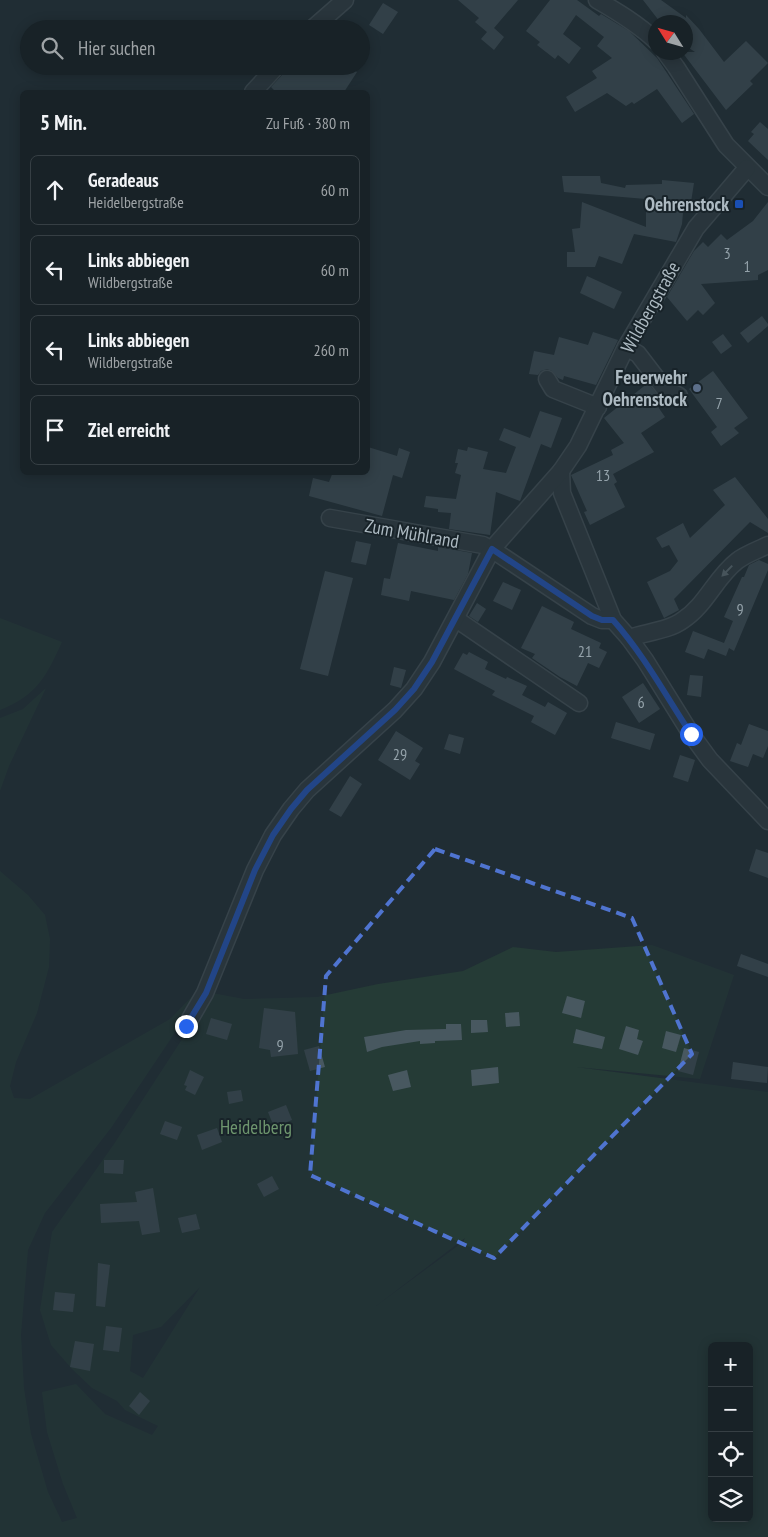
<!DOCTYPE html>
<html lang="de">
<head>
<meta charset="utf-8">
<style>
  :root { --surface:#182227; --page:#252f33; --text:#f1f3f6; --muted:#9fa4a7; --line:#363f44 }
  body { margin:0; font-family:"PT Sans Narrow",sans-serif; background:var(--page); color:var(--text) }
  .controls { position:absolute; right:15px; bottom:15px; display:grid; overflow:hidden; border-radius:8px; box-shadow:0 2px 12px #0003 }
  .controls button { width:45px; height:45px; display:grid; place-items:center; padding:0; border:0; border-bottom:1px solid var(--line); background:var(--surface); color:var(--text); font:25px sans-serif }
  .compass { position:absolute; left:648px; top:15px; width:45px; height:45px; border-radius:50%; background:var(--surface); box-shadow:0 2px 12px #0003; rotate:307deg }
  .stop { position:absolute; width:15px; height:15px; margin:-11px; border:4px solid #2563eb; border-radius:50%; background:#fff }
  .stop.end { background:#2563eb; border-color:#fff; box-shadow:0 1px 5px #0008 }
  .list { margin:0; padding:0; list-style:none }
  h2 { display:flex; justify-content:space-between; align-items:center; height:65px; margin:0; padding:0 20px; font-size:21px }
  h2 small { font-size:16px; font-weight:400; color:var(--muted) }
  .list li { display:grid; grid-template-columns:32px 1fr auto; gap:15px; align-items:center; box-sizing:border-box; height:70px; margin:0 10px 10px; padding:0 10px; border:1px solid var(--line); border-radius:8px }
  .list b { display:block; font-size:19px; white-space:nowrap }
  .list p { margin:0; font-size:16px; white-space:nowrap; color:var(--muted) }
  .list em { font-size:16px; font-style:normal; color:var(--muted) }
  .icon { flex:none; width:28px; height:28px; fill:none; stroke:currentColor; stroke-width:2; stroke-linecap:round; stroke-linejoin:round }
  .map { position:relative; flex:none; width:768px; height:1537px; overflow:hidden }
  .search { position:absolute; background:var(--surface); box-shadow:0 2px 12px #0003; left:20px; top:20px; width:350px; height:55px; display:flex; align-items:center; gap:12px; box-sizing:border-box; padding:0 18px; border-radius:28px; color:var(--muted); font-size:19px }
  .panel { position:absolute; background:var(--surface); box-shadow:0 2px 12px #0003; left:20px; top:90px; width:350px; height:385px; border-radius:8px }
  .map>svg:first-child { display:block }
  .green { fill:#253b36; fill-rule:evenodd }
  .building { fill:#485860 }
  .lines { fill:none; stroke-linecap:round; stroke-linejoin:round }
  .minor-casing { stroke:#505c63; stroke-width:19 }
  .minor { stroke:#333f45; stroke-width:16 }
  .oneway { fill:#76838a }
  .route { stroke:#2563eb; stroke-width:6 }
  .marked { fill:none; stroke:#4f74d0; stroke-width:4; stroke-dasharray:10 6; stroke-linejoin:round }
  .transit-dot { fill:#1a4fb4; stroke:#182329; stroke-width:2 }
  .service-dot { fill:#5c6f8a; stroke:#182329; stroke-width:2 }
  .labels { text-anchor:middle; stroke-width:4; stroke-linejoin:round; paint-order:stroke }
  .number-label { font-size:16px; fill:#94a2aa }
  .poi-label { font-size:19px; font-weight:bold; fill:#adbac2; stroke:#182329; text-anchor:end }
  .street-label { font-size:19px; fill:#adbac2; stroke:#182329 }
  .park-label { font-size:19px; fill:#6e966e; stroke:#182329 }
</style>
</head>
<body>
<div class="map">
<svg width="768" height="1537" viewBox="0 0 768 1537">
  <rect width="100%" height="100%" fill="#202d34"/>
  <g class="green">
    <path d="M0,618l62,24c-16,35 -25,53 -62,68z"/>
    <polygon points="46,688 9,766 0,791 0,718 23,709"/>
    <path d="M0,871l28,24 17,20 5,24 -1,28 -12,46 -21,49 -6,24 4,12 16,1 140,-80 36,-37 -34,55 -61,91 -66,85 -17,37 -7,85 3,53 7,46 17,58 14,30 15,-4 -14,-34 -16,-52 -5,-40 34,-8 29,30 47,21 6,-9 -33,-16 -8,-9 -25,-13 -20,-19 -21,-24 -11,-35 12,-78 62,-88 98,-151 32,6 73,-2 61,-13 85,-13 50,-24 43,5 96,-7 82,30 -34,104 -124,-12 192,25v445h-768zM465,1238l-2,4 -87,64zM200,1287l-57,91 -13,-7 3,-36 28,-8zM712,1346h37v172h-37z"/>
  </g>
  <g class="building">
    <polygon points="458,0 518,0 494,28 504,37 494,50 481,39 487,32 475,22 479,18"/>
    <polygon points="550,0 577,0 599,16 601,14 629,31 657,58 694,114 682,123 657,89 634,104 632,102 626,106 607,93 575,112 566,97 597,78 592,71 612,58 597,46 604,37 576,15 563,34 581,48 569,64 558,55 555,59 537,45 540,42 526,31"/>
    <polygon points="643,0 661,0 686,18 686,15 699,29 724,62 746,41 768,63 750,81 753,84 726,110 682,52 695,52 686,46 686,22 660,22"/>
    <polygon points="383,3 398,12 383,34 369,25"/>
    <polygon points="287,66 347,66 357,72 344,92 276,92 271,87 284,73"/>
    <polygon points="760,122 768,129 768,160 748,141 754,134 751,132"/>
    <polygon points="562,176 600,176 601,183 625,188 626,185 662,184 662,180 694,183 691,202 684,201 682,224 676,242 634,234 622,264 599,256 595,267 567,267 567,252 575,252 572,229 580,228 582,202 646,227 646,199 564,192"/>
    <polygon points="768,202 768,270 758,275 758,280 701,284 715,303 703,315 698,310 687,321 667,297 694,251 703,242 708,247 721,234 727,240 753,221"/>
    <polygon points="587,276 622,292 614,309 580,293"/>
    <polygon points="762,316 768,324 768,326 748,343 740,333"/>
    <polygon points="593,332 618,340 596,385 564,376 563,380 558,378 552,371 547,369 541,371 538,375 529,374 534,351 554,355 559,337 588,345"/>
    <polygon points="723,334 732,346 721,354 712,342"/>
    <polygon points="713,371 748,418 734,428 739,433 721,446 711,432 717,427 689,389"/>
    <polygon points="648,383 661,399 656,404 665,417 641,433 654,452 613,474 617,482 614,484 625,507 590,525 584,512 587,511 571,475 613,455 611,450 624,443 604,418"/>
    <polygon points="540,411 562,418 551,448 541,444 520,501 496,492 490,535 449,529 451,513 438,512 438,509 424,507 426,496 456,499 461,475 455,473 458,463 455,463 458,449 467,451 468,447 488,452 483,469 506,473 516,447 499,440 504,428 530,438"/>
    <polygon points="368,447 397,456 399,448 410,452 402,478 393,475 382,516 309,496 313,478 329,482 333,472 368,472"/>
    <polygon points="735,477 768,519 768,533 750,522 674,599 679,610 664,618 647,582 670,571 678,561 669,545 662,548 656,538 683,523 690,538 725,505 713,490"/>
    <polygon points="356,541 371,544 366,565 351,562"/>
    <polygon points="398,543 438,551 438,547 472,553 468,574 454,600 411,591 409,601 381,595 384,578 390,579"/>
    <polygon points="759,560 768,564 768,570 734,651 729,648 726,656 708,649 704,659 685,652 693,631 724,643 733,621 724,617 742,577 744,577 749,565"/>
    <polygon points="325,571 353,578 328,676 300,669"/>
    <polygon points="503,582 521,590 512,610 493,601"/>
    <polygon points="477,603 486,609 478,622 469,616"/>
    <polygon points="542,606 574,622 571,629 601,643 599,648 607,652 599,668 588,663 577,686 560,677 532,658 535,654 521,648"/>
    <polygon points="469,652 488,662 485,669 506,679 507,677 527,686 522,695 545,707 548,702 567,713 555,735 531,722 534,716 492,695 495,691 454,669 463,653 467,655"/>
    <polygon points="394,667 406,670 401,688 390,685"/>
    <polygon points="690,675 703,676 701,697 687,695"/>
    <polygon points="643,683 660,709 639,723 622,697"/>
    <polygon points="616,722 655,734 650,750 611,738"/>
    <polygon points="749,724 768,731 768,746 763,758 753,754 748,767 730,761 737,743 741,745"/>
    <polygon points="396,731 423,748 415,761 420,764 410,780 378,760"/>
    <polygon points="449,734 464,738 460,754 444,749"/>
    <polygon points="680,755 695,760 688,782 673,777"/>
    <polygon points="350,776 362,784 341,817 329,810"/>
    <polygon points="756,849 768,853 768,878 749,871"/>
    <polygon points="741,954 768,964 768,977 737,966"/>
    <polygon points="567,996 585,1001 581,1018 562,1013"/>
    <polygon points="264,1008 295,1012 298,1054 271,1057 270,1050 259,1048"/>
    <polygon points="519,1012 520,1026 506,1027 505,1013"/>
    <polygon points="211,1018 232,1024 227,1040 206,1034"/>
    <polygon points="471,1020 487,1020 488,1032 471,1033"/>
    <polygon points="446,1024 461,1024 462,1040 435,1041 435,1043 420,1044 420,1041 382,1047 367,1052 364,1037 406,1030 446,1029"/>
    <polygon points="626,1026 639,1030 637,1039 643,1041 638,1055 619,1049"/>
    <polygon points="576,1029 605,1037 602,1049 573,1043"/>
    <polygon points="666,1031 681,1035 676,1052 662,1048"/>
    <polygon points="319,1046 325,1067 310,1071 304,1050"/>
    <polygon points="684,1048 699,1052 693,1075 678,1071"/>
    <polygon points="733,1062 768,1067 767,1083 731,1079"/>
    <polygon points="498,1067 499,1083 472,1086 471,1070"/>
    <polygon points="190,1070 204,1077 195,1095 185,1090 187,1086 184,1085"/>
    <polygon points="407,1070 411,1087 393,1091 388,1075"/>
    <polygon points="241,1090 243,1101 229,1104 227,1092"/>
    <polygon points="286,1105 292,1120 274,1127 268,1112"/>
    <polygon points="165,1121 182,1127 177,1140 160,1134"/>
    <polygon points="217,1128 222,1142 202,1150 197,1135"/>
    <polygon points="104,1160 124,1160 123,1174 104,1173"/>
    <polygon points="272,1176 279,1189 264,1197 257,1184"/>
    <polygon points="153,1188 160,1232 142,1235 139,1221 101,1223 100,1204 137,1202 135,1192"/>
    <polygon points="196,1214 200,1229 182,1233 178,1218"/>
    <polygon points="98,1263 110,1265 105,1307 96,1306"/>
    <polygon points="55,1292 75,1294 73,1312 53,1310"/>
    <polygon points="106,1326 122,1328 119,1352 103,1350"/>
    <polygon points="75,1341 94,1344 90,1371 70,1367"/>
    <polygon points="140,1392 150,1401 139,1415 129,1406"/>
  </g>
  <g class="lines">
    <defs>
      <g id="minor">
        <path d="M597,0c21,12 41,24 59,41"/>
        <polyline points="312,29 345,0"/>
        <polyline points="665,52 676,67 726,145 768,187"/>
        <polyline points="253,92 277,66"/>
        <polyline points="626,347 638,354 664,388 679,396"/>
        <polyline points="547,379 553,389 598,407"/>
        <polyline points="561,471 562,493 613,620 629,638 645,660 691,734 710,760 768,821"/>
        <polyline points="330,518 483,545 499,554 592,616 602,620 613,620"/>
        <polyline points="456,619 579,703"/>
        <path d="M629,638c17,-6 39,-7 54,-18 23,-15 33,-43 54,-59 9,-7 21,-11 31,-16"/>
        <polyline points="186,1026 205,993 255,870 273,835 291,809 307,790 395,710 414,689 432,662 492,549 561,471 578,446 626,347 696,228 747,168"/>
      </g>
    </defs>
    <use href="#minor" class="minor-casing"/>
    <use href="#minor" class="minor"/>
  </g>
  <defs><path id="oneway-solid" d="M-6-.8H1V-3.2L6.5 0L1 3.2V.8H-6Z" transform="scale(1.25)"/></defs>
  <use class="oneway" href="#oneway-solid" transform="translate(727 571) rotate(134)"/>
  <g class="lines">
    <path class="route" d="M186,1026l20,-33 49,-123 18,-35 18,-26 16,-19 88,-80 19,-21 18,-27 60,-113 100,67 10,4h11c31,35 53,76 78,114"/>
  </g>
  <path d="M0 0H768V1537H0ZM435,849l197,69 60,136 -198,204 -184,-83 16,-199z" fill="#202d34" fill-opacity=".55" fill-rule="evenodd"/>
  <path class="marked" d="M435,849l197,69 60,136 -198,204 -184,-83 16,-199z"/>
  <rect class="transit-dot" x="734" y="199" width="10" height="10" rx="2.5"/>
  <circle class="service-dot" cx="697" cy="388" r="5"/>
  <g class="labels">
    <g class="number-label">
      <text x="727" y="259">3</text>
      <text x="747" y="272">1</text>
      <text x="719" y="409">7</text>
      <text x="603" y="481">13</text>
      <text x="740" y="615">9</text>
      <text x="585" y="657">21</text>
      <text x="641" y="708">6</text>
      <text x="400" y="760">29</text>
      <text x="280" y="1051">9</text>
    </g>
    <g class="poi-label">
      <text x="729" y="211">Oehrenstock</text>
      <text x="687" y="384">Feuerwehr<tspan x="687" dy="22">Oehrenstock</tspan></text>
    </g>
    <g class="street-label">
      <text transform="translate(650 307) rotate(-61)" y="7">Wildbergstraße</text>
      <text transform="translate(412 533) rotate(10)" y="7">Zum Mühlrand</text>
    </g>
    <g class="park-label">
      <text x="256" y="1134">Heidelberg</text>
    </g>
  </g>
</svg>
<div class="controls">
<button>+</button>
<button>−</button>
<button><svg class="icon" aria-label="locate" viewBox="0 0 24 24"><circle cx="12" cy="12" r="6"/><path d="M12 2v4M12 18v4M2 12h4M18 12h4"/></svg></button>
<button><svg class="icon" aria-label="layers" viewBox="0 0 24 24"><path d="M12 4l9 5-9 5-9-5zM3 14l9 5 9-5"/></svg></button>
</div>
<svg class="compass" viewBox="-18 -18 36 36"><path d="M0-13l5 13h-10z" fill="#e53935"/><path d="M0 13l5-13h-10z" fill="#9fa4a7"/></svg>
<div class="stop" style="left:691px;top:734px"></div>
<div class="stop end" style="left:186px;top:1026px"></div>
<div class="search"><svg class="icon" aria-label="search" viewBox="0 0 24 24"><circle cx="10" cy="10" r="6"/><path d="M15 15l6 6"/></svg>Hier suchen</div>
<section class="panel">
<h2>5 Min.<small>Zu Fuß · 380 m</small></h2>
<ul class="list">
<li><svg class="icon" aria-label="ahead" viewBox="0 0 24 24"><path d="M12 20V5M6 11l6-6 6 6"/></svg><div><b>Geradeaus</b><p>Heidelbergstraße</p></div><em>60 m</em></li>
<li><svg class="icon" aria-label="left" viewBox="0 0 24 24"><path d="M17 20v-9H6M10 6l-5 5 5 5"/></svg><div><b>Links abbiegen</b><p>Wildbergstraße</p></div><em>60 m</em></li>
<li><svg class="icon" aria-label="left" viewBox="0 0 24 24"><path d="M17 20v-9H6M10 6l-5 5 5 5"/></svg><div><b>Links abbiegen</b><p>Wildbergstraße</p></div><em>260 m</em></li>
<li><svg class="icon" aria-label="arrive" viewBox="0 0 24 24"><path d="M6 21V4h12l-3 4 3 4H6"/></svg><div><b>Ziel erreicht</b></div></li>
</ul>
</section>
</div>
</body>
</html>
